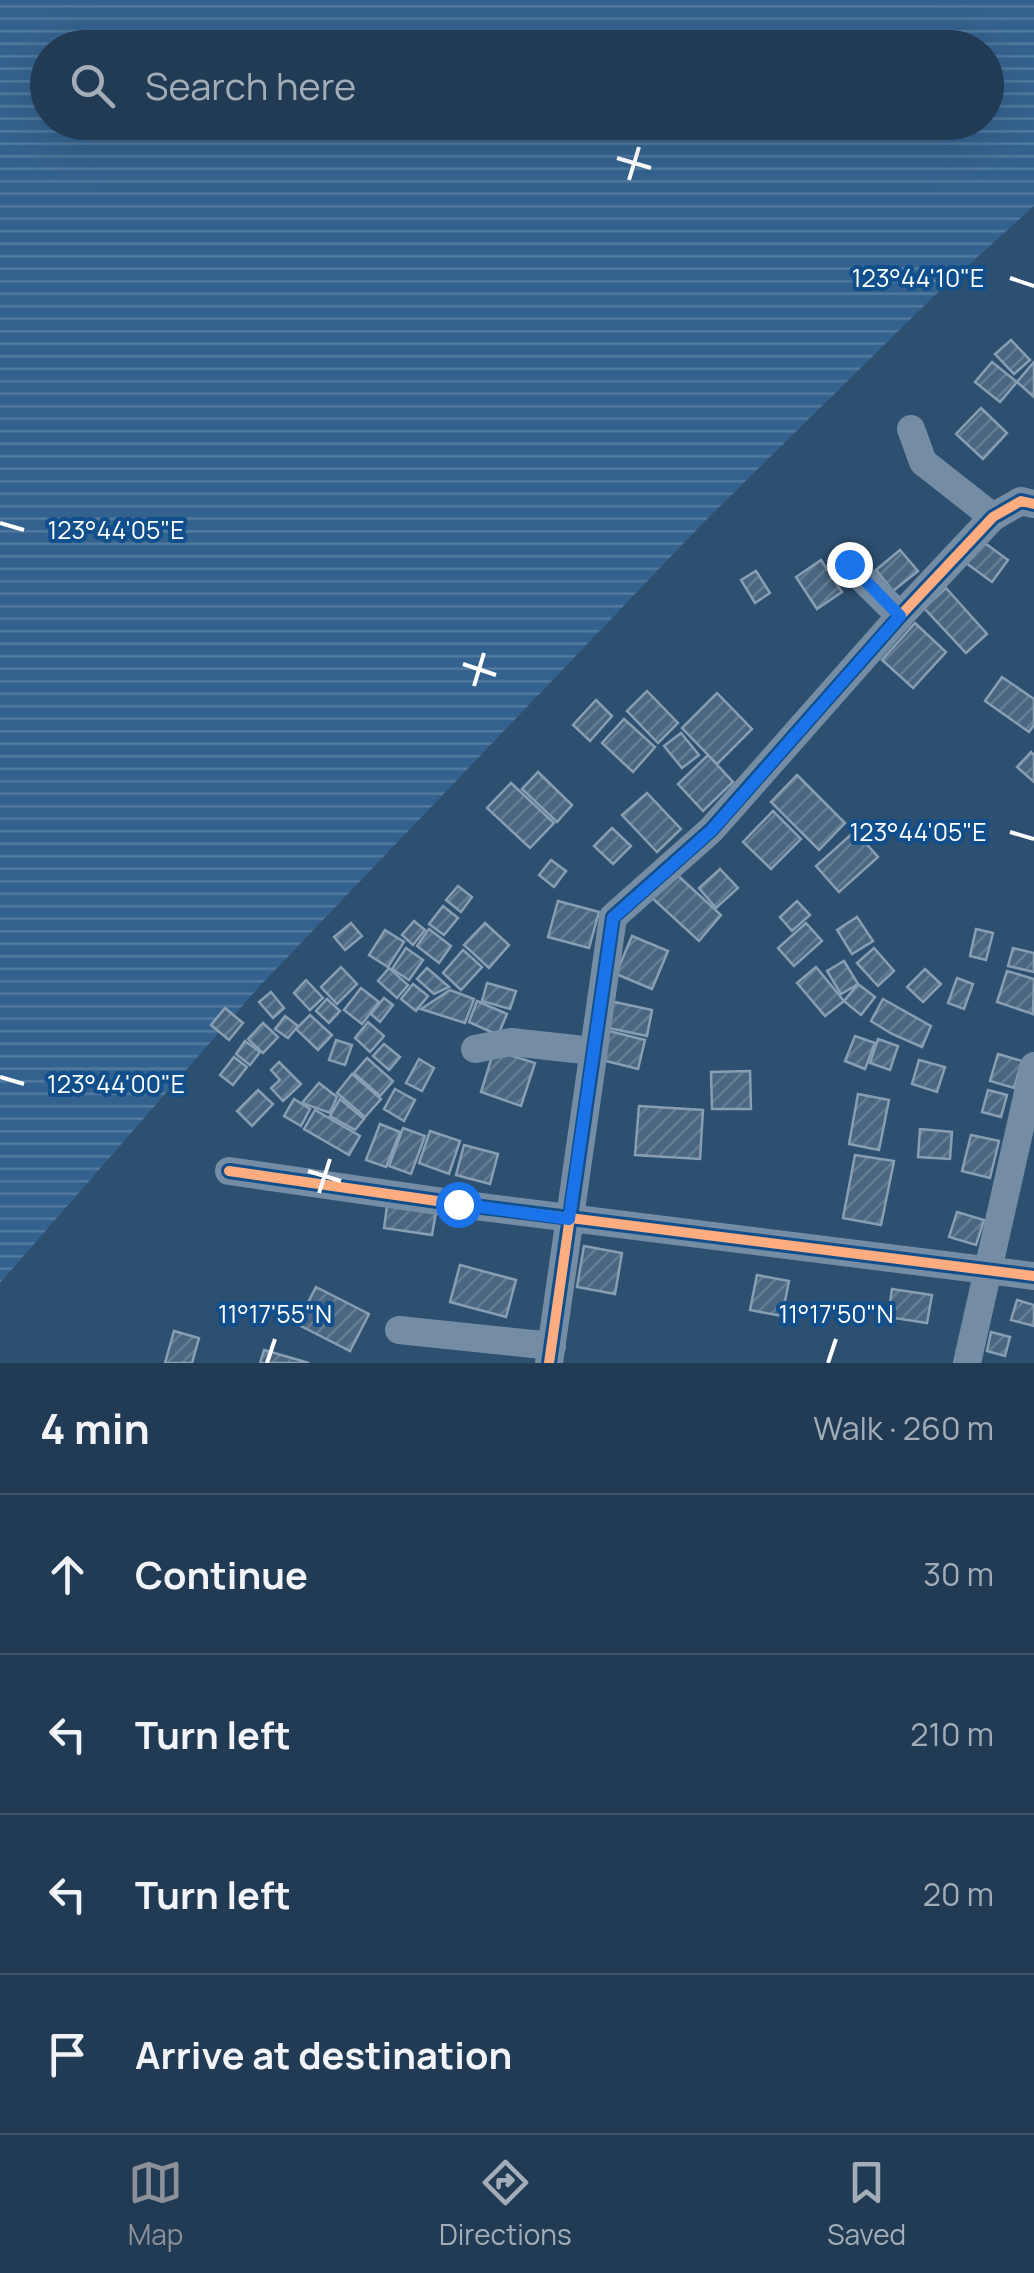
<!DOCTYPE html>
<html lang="en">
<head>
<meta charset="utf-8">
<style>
  :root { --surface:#223b54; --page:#2a425a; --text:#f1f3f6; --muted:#a2adb8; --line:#3f556b; --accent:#8c9099 }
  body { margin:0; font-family:Manrope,sans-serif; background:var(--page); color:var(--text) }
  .stop { position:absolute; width:30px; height:30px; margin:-22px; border:8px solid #1a73e8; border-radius:50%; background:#fff }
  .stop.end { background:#1a73e8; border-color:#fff; box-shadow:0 2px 10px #0008 }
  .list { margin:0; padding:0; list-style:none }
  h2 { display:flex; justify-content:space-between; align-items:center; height:130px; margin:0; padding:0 40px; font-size:42px }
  h2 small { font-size:32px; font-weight:400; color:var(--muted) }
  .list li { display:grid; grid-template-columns:65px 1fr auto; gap:30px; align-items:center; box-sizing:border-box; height:160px; padding:0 40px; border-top:2px solid var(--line) }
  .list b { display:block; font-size:38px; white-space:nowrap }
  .list em { font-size:32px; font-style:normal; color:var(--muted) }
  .icon { flex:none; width:55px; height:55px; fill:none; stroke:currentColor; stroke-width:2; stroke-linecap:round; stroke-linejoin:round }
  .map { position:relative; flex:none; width:1034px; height:1363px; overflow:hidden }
  .search { position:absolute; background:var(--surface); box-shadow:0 10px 40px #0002; left:30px; right:30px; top:30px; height:110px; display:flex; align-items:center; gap:25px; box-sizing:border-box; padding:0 35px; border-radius:55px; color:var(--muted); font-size:38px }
  .sheet { height:770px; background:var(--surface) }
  nav { display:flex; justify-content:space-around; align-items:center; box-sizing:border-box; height:140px; border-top:2px solid var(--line); background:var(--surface); font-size:28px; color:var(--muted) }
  nav a { display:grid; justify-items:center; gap:5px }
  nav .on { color:var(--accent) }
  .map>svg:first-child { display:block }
  .water { fill:url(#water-rules); fill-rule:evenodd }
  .building { fill:url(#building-hatch); stroke:#889eb3; stroke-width:2.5 }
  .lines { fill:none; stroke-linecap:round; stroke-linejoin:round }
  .minor { stroke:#748da5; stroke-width:28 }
  .cycleway-casing { stroke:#114f8c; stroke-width:16 }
  .cycleway { stroke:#ffac80; stroke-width:10 }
  .route { stroke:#1a73e8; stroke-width:12 }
  .ticks { fill:none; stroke:#fff; stroke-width:4 }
  .ticks-label { font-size:25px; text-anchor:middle; fill:#fff; stroke:#114f8c; stroke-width:8; stroke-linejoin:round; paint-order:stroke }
</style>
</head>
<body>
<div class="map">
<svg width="1034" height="1363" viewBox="0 0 1034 1363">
  <defs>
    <pattern id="water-rules" width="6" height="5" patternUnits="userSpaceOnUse" patternTransform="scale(2.5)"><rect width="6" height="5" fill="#34628e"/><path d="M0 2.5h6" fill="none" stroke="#527a9f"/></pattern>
    <pattern id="building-hatch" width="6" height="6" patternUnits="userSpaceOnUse" patternTransform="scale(2.5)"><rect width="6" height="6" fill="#4a6680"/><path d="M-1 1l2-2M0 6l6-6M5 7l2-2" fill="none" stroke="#657d93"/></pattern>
  </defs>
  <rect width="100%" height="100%" fill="#2d4f70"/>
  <path class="water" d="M0,0h1034v206l-102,92 -231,227 -444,464 -257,294zM48,48h938v74h-938z"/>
  <g class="building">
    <polygon points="1011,340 1030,360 1014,374 995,354"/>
    <polygon points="992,362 1017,382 1000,402 975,382"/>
    <polygon points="1034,362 1034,397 1017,382"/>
    <polygon points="981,408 1007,433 983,459 956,434"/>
    <polygon points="978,538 1008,560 992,582 962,560"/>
    <polygon points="900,550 918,571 893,591 876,570"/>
    <polygon points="821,560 842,592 817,609 796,577"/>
    <polygon points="756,571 770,593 755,603 741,580"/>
    <polygon points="946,588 987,634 966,653 924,608"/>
    <polygon points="915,623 946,652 913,688 882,660"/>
    <polygon points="1002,677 1034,699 1034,725 1029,732 985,701"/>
    <polygon points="647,691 678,723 658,743 627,711"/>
    <polygon points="717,693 752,729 717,764 682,728"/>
    <polygon points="596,700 612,716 590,741 573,725"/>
    <polygon points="624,719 655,747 633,772 602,743"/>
    <polygon points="681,733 699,755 682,768 664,746"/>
    <polygon points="1031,752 1034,755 1034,782 1017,767"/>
    <polygon points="708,755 733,782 703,811 678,784"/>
    <polygon points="538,772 572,805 557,822 522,789"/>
    <polygon points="797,775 845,823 819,850 771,802"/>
    <polygon points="511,783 554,823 530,848 487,808"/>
    <polygon points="647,793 681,829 657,852 622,815"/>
    <polygon points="773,811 801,839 771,869 743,842"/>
    <polygon points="612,828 631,846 613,864 594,846"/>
    <polygon points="855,831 878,857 839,892 816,866"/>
    <polygon points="551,860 566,871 554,887 539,875"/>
    <polygon points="720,869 738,888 716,908 699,888"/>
    <polygon points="674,872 721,915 699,941 652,898"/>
    <polygon points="458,886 472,897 461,912 446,900"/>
    <polygon points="558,901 599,912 589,948 548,937"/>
    <polygon points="797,901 810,915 792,931 780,917"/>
    <polygon points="443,906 458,918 444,935 429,924"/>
    <polygon points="857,917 873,941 852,954 837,930"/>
    <polygon points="414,921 425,930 413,945 402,935"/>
    <polygon points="351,923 362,936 345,950 334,937"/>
    <polygon points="485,923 509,945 489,968 464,945"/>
    <polygon points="806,923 822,941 794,966 778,948"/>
    <polygon points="429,929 451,946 439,963 417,946"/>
    <polygon points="976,929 993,933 986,960 970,956"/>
    <polygon points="385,930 404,942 388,967 369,955"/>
    <polygon points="632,936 668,951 652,989 616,974"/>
    <polygon points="406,948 423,960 409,980 392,969"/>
    <polygon points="874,948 894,971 878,986 857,963"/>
    <polygon points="1013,948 1034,953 1034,972 1008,966"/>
    <polygon points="463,950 482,967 461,990 443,973"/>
    <polygon points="844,961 858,984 841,994 827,971"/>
    <polygon points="341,967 357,984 337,1004 321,987"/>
    <polygon points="816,967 844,1001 825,1016 797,983"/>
    <polygon points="389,968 408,985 397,998 378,981"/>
    <polygon points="427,968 449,987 434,994 417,979"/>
    <polygon points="925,969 941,984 923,1002 907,987"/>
    <polygon points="1007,971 1034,979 1033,1014 997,1002"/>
    <polygon points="957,978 973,984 964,1009 948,1003"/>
    <polygon points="306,980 323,998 310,1010 294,993"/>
    <polygon points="487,983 516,991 510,1009 482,1001"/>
    <polygon points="413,984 428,996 416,1011 401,999"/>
    <polygon points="858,984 875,997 861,1015 844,1001"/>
    <polygon points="361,988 379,1002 362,1024 344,1010"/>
    <polygon points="450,990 474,999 465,1023 421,1009"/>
    <polygon points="271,992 284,1008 273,1018 259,1002"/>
    <polygon points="384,998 393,1005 380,1022 371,1014"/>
    <polygon points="327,999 340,1011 329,1023 316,1011"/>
    <polygon points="883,999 931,1026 922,1047 892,1034 871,1021"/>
    <polygon points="477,1001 507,1014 498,1035 469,1022"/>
    <polygon points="610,1001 652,1010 647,1036 604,1027"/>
    <polygon points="225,1008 243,1023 229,1040 211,1025"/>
    <polygon points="310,1015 332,1035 318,1050 296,1029"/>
    <polygon points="285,1016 298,1026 288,1038 275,1029"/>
    <polygon points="368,1022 384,1036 370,1052 355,1038"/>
    <polygon points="263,1023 278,1037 263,1053 248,1039"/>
    <polygon points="605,1030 645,1040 638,1069 598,1059"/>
    <polygon points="855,1036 875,1043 865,1069 845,1061"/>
    <polygon points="878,1039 898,1046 890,1070 870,1063"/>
    <polygon points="336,1040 352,1045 345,1065 329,1060"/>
    <polygon points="245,1041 260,1052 250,1065 236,1054"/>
    <polygon points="384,1044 400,1057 389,1070 373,1056"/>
    <polygon points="494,1050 535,1063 521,1106 481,1092"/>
    <polygon points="998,1054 1022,1061 1014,1088 990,1081"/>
    <polygon points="234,1057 247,1067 233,1085 220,1075"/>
    <polygon points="367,1058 393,1081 380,1096 354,1073"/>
    <polygon points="419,1059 434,1068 422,1091 406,1083"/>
    <polygon points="919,1060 945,1067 937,1092 912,1084"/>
    <polygon points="279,1062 301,1084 283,1101 271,1088 280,1080 271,1070"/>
    <polygon points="750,1071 751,1109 712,1109 711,1072"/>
    <polygon points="352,1074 381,1099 365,1117 337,1093"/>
    <polygon points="319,1083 337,1097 330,1113 302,1103"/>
    <polygon points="395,1089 415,1100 404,1121 384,1109"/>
    <polygon points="258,1090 273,1104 252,1126 237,1111"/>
    <polygon points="988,1090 1007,1095 1001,1117 982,1112"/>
    <polygon points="858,1094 889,1100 879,1150 849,1144"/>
    <polygon points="294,1099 310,1109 301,1126 284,1116"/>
    <polygon points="340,1099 364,1119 355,1130 330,1116"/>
    <polygon points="639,1106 703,1110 700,1159 635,1155"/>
    <polygon points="315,1110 360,1136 349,1155 304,1129"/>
    <polygon points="380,1124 400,1132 386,1167 366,1160"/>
    <polygon points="403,1128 425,1136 411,1174 389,1166"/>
    <polygon points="920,1129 952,1132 950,1159 918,1157"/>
    <polygon points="430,1131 460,1141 449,1174 419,1163"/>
    <polygon points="971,1135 999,1141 990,1178 962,1171"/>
    <polygon points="464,1145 498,1154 490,1184 456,1175"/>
    <polygon points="855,1155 894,1161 881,1225 843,1218"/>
    <polygon points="388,1199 437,1206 432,1235 384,1228"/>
    <polygon points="957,1212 984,1220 976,1245 949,1237"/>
    <polygon points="584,1246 622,1253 615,1294 577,1287"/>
    <polygon points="460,1265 516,1280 506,1317 450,1302"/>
    <polygon points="757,1275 789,1281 782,1316 750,1310"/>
    <polygon points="316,1287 369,1314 350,1351 297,1324"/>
    <polygon points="892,1289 932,1295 927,1323 888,1317"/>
    <polygon points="1017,1300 1034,1305 1034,1326 1011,1320"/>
    <polygon points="174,1331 199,1338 192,1363 165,1363"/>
    <polygon points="991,1332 1010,1337 1005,1356 987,1351"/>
    <polygon points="264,1350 309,1363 260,1363"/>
  </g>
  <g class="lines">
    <g class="minor">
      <polyline points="911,429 923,462 993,517"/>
      <polyline points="849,565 900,616"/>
      <polyline points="475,1049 511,1042 593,1051"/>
      <polyline points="229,1171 458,1204 1034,1276"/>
      <polyline points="399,1330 552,1346"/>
      <polyline points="549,1363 613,917 711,830 900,616 993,517 1021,501 1034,504"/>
      <polyline points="967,1363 1034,1066"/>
    </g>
    <defs>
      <g id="cycleway">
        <polyline points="229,1171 458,1204 1034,1276"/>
        <polyline points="549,1363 613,917 711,830 900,616 993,517 1021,501 1034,504"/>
      </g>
    </defs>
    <use href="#cycleway" class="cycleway-casing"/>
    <use href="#cycleway" class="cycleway"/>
  </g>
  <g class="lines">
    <polyline class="route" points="458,1204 569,1219 613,918 712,830 900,616 849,564"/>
  </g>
  <path class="ticks" d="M617,158l34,10M629,180l10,-33M1010,278l24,8M0,523l24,7M463,664l33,11M474,686l10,-33M1010,832l24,7M0,1077l24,7M308,1171l33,10M319,1193l11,-34M267,1363l8,-24M828,1363l8,-24"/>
  <g class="ticks-label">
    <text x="918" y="287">123°44'10"E</text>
    <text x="116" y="539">123°44'05"E</text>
    <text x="918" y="841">123°44'05"E</text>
    <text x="116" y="1093">123°44'00"E</text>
    <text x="275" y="1323">11°17'55"N</text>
    <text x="836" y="1323">11°17'50"N</text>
  </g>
</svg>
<div class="stop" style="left:458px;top:1204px"></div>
<div class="stop end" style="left:849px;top:564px"></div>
<div class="search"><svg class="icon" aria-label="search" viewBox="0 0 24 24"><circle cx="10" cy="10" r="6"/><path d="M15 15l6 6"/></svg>Search here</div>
</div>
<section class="sheet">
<h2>4 min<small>Walk · 260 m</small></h2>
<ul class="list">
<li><svg class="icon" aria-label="ahead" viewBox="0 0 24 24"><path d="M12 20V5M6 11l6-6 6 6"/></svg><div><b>Continue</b></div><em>30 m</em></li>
<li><svg class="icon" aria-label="left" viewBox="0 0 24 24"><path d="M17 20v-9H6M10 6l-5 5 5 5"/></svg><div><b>Turn left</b></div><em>210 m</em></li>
<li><svg class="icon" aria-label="left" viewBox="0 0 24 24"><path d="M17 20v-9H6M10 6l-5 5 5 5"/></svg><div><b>Turn left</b></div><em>20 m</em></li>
<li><svg class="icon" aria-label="arrive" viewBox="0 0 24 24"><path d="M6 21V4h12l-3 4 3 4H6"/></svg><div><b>Arrive at destination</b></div></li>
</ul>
</section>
<nav>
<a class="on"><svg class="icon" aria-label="map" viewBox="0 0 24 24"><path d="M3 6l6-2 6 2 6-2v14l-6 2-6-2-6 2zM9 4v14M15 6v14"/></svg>Map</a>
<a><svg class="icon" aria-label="directions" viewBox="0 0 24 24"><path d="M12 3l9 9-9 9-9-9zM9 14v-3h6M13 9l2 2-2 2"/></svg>Directions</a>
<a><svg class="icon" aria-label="saved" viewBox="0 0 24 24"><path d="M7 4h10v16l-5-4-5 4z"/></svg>Saved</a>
</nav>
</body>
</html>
